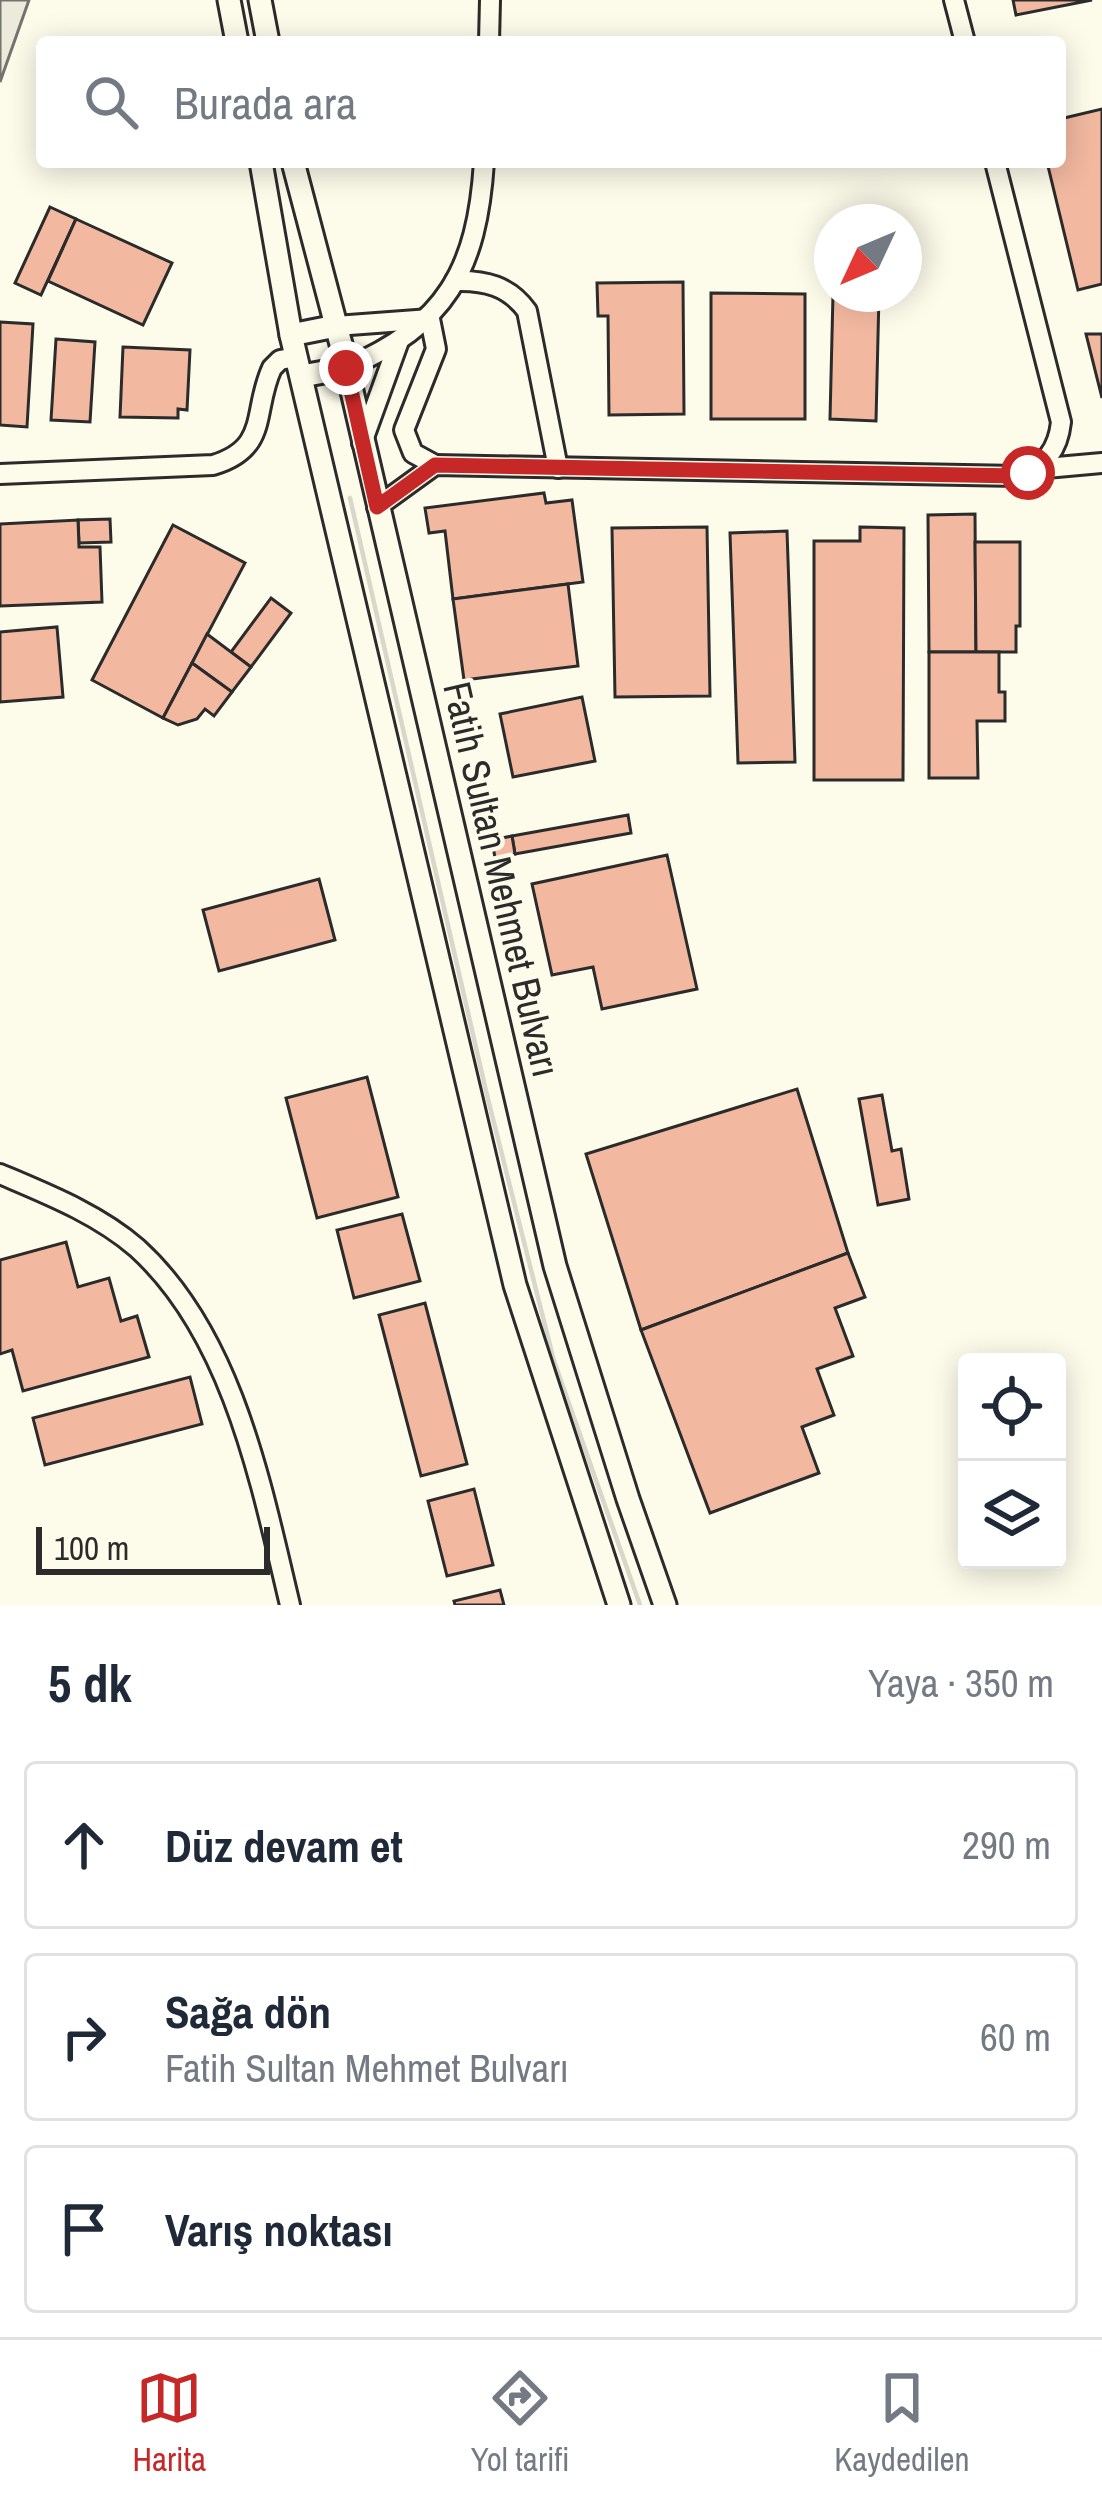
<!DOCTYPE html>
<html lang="tr">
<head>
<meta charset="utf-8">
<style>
  :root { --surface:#fff; --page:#f6f6f7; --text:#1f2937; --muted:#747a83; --line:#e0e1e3; --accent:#c62828 }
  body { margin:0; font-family:"Archivo Narrow",sans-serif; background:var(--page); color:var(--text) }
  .controls { position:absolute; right:36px; bottom:36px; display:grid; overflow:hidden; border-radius:12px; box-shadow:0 6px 30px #0003 }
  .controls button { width:108px; height:108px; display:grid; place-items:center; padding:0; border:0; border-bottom:3px solid var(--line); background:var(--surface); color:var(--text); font:60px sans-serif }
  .compass { position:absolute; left:814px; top:204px; width:108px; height:108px; border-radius:50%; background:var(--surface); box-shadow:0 6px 30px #0003; rotate:226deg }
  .scale { position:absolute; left:36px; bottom:30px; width:234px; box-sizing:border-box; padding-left:12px; border:6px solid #2b2b2b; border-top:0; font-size:33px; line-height:42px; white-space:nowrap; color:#2b2b2b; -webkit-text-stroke:9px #fdfbea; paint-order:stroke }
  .stop { position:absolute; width:36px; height:36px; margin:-27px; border:9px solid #c62828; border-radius:50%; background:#fff }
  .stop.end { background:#c62828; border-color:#fff; box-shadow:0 3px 12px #0008 }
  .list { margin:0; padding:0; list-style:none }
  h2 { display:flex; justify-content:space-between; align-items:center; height:156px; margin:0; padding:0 48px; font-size:51px }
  h2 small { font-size:39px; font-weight:400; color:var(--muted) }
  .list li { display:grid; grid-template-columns:78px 1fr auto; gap:36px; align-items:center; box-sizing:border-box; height:168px; margin:0 24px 24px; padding:0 24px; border:3px solid var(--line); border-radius:12px }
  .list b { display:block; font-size:45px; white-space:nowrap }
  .list p { margin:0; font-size:39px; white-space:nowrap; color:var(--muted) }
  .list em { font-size:39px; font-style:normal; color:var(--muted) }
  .icon { flex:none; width:66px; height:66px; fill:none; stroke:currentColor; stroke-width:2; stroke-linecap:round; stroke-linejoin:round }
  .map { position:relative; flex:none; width:1102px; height:1605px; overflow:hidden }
  .search { position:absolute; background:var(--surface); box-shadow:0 6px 30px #0003; left:36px; right:36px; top:36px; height:132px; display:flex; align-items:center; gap:30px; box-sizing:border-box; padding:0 42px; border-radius:12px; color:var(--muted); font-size:45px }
  .sheet { height:732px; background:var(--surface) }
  nav { display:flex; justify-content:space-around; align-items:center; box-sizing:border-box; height:168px; border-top:3px solid var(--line); background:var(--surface); font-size:33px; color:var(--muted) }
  nav a { display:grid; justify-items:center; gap:6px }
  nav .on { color:var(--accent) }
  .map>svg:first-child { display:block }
  .green { fill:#ecebdb; stroke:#74746e; stroke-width:3 }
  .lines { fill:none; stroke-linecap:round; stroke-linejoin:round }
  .stream { stroke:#d8d7c9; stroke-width:4.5 }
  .building { fill:#f2b8a0; stroke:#2b2b2b; stroke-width:3 }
  .minor-casing { stroke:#2b2b2b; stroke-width:24 }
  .major-casing { stroke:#2b2b2b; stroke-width:27 }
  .minor { stroke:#fdfbea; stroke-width:18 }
  .major { stroke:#fdfbea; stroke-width:21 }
  .route { stroke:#c62828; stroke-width:15 }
  .labels { text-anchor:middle; stroke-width:9; stroke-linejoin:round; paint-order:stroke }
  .street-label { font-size:39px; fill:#2b2b2b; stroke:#fdfbea }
</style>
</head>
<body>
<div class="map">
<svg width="1102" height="1605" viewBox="0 0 1102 1605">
  <rect width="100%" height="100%" fill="#fdfbea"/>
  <polygon class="green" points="0,0 29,0 0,82"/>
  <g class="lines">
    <polyline class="stream" points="350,498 486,1091 554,1361 640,1605"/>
  </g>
  <g class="building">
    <polygon points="1013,0 1092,0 1016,15"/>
    <polygon points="1102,109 1102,284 1078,290 1047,162 1060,162 1060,119"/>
    <polygon points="50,207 76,219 41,295 15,283"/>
    <polygon points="76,219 172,263 143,325 48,281"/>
    <polygon points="683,282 684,414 609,415 608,316 598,316 597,283"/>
    <polygon points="711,293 805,294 805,419 711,419"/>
    <polygon points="833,294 879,294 876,421 830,419"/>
    <polygon points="0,322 33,324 27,427 0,425"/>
    <polygon points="1086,334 1102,334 1102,398"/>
    <polygon points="56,339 95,342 90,422 51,420"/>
    <polygon points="123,347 190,350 187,410 178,409 178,418 120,417"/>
    <polygon points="544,493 546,503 572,500 583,582 453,599 445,531 429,533 425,508"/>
    <polygon points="975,514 976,652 929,652 928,515"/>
    <polygon points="110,519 111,542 79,543 78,520"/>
    <polygon points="78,520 79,547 100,547 102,602 0,606 0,524"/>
    <polygon points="173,525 245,563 163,718 92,680"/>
    <polygon points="707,527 710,696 615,697 612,528"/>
    <polygon points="860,527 904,528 903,780 814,780 814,541 860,541"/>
    <polygon points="787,531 795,762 738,763 730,533"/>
    <polygon points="975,542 1020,542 1020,626 1016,626 1016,652 976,652"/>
    <polygon points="568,584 578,666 464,680 453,599"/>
    <polygon points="271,598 291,613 251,667 231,652"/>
    <polygon points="57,627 63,697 0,702 0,632"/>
    <polygon points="207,634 251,667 232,692 192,663"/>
    <polygon points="929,652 999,652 999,692 1005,692 1005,721 977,721 978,778 929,778"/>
    <polygon points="192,663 232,692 214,716 205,709 197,719 178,725 163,718"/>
    <polygon points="582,697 595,761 513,777 500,714"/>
    <polygon points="628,815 631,833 515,854 512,836"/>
    <polygon points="512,836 515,854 495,858 492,840"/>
    <polygon points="667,855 697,989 602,1009 593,967 552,975 532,884"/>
    <polygon points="319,879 335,940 219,971 203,910"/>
    <polygon points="367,1077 398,1197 317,1218 286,1098"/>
    <polygon points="797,1089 848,1253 641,1330 586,1154"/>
    <polygon points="882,1095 892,1151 901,1149 909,1199 878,1205 859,1099"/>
    <polygon points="402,1214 420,1281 354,1298 337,1230"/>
    <polygon points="66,1242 78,1287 109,1278 121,1321 137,1316 149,1357 23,1391 12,1350 0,1354 0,1260"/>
    <polygon points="848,1253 865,1297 835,1308 853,1356 817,1369 834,1415 802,1427 819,1473 710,1513 641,1330"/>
    <polygon points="425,1303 467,1464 421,1476 379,1315"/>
    <polygon points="190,1377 202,1424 45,1465 33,1418"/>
    <polygon points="474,1489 493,1565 447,1576 428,1501"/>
    <polygon points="500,1590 504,1605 455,1605 454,1601"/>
  </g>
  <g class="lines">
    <defs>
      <g id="minor">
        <polyline points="954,0 965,42"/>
        <polyline points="489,42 490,0"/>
        <path d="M455,281c30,-1 54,5 72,30l31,157"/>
        <polyline points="430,319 436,349 404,430 413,453 435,465"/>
        <polyline points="336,326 430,319"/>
        <path d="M346,368c100,-43 131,-98 138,-206"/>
        <polyline points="362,443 399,341"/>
        <polyline points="1035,469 1102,463"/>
        <path d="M0,474l213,-9c57,-17 39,-54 59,-97l8,-8 16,-3"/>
        <path d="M377,507l58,-42 584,11c26,-10 39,-26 42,-54l-66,-260"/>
        <path d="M0,1174c47,20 98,40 137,74 96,87 124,236 153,357"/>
      </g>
      <g id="major">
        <polyline points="229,0 237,42"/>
        <polyline points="260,0 268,42"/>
        <polyline points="261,162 291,335 515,1285 619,1605"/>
        <polyline points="293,162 342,348 555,1266 628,1499 665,1605"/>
        <polyline points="291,335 336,326"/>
        <polyline points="302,376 346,368"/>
      </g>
    </defs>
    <use href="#minor" class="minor-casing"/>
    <use href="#major" class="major-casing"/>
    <use href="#minor" class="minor"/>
    <use href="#major" class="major"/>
  </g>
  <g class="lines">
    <polyline class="route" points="346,368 377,507 435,465 1019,476 1028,473"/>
  </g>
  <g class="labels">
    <g class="street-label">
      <text transform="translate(502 879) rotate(77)" y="14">Fatih Sultan Mehmet Bulvarı</text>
    </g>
  </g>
</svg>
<div class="controls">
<button><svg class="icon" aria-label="locate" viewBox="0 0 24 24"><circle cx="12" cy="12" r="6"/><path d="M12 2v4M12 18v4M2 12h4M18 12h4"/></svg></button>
<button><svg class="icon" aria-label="layers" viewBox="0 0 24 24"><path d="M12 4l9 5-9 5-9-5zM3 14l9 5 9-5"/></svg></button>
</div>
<svg class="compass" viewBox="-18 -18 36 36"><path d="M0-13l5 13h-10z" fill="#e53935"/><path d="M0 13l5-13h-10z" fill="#747a83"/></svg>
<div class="scale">100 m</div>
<div class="stop" style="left:1028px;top:473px"></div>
<div class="stop end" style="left:346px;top:368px"></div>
<div class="search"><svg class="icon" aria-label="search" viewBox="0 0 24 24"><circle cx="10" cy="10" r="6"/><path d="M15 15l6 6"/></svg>Burada ara</div>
</div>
<section class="sheet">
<h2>5 dk<small>Yaya · 350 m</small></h2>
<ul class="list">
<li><svg class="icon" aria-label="ahead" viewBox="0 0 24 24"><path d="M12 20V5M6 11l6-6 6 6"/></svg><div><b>Düz devam et</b></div><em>290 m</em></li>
<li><svg class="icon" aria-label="right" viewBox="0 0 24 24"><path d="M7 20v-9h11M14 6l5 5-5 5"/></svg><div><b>Sağa dön</b><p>Fatih Sultan Mehmet Bulvarı</p></div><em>60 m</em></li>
<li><svg class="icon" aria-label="arrive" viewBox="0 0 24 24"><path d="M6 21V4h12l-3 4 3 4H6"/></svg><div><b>Varış noktası</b></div></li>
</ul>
</section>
<nav>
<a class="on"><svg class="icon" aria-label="map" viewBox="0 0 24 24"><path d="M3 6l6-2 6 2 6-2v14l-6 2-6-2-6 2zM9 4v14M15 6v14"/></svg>Harita</a>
<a><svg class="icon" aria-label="directions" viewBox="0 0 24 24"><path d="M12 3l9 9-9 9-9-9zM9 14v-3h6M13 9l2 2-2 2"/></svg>Yol tarifi</a>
<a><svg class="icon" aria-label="saved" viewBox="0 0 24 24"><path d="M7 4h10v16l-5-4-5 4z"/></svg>Kaydedilen</a>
</nav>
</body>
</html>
